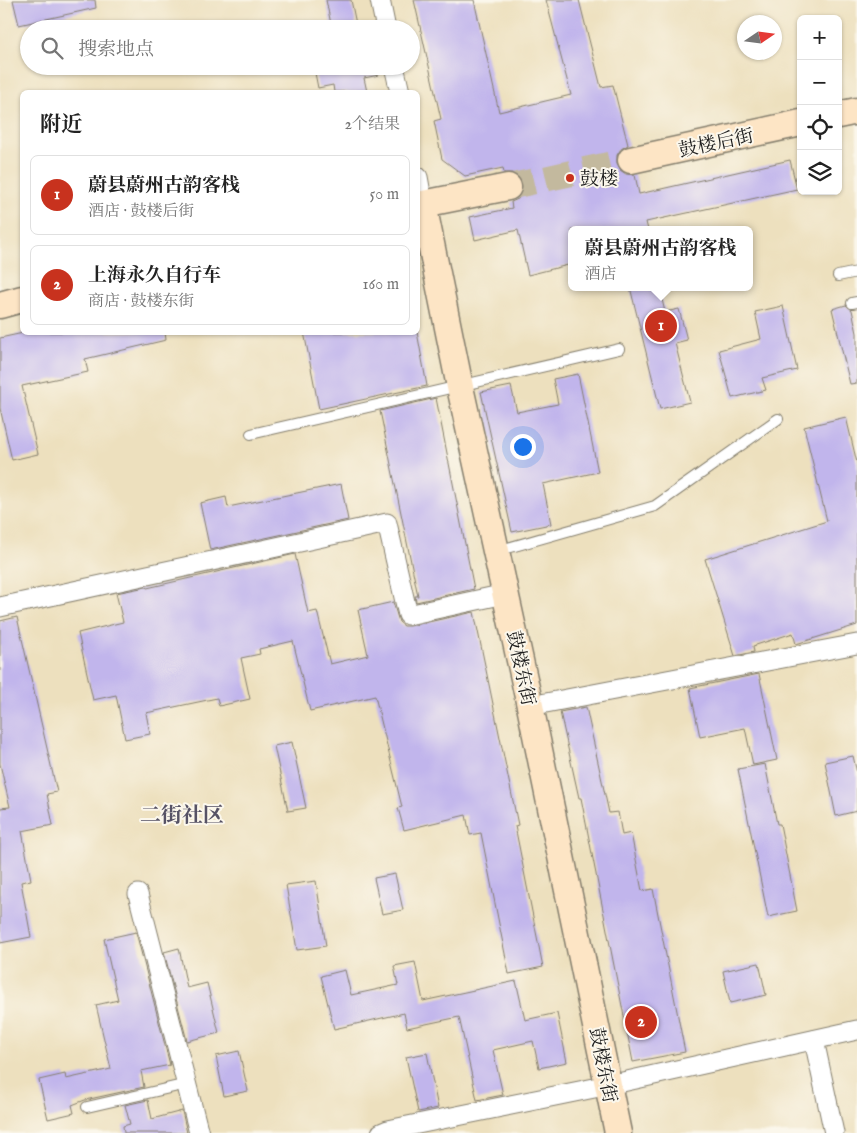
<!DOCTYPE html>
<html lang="zh">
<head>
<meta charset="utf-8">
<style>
  :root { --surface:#fff; --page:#f2f2f2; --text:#222; --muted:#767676; --line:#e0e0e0; --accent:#c8321e }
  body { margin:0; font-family:"IM FELL English","Noto Serif SC",serif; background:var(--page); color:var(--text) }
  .controls { position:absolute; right:15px; top:15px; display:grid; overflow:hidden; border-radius:8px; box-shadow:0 1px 4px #0004 }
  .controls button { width:45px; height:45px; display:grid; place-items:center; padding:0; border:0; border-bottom:1px solid var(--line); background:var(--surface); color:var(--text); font:25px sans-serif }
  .compass { position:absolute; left:737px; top:15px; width:45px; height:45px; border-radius:50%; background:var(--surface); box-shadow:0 1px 4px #0004; rotate:77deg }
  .you { position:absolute; left:522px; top:446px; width:18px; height:18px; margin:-12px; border:4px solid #fff; border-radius:50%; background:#1a73e8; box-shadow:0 0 0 8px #1a73e833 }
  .badge { display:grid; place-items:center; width:32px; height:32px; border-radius:50%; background:var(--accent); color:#fff; font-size:16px; font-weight:700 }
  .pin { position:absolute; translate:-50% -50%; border:2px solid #fff; box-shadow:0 1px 5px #0006 }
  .popup { position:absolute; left:568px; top:226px; width:185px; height:65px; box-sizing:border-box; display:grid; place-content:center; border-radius:8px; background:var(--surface); filter:drop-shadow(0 1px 4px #0005); font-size:16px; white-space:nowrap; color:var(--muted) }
  .popup b { font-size:19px; color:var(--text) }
  .popup::after { content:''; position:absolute; left:50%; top:100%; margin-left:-10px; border:10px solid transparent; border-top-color:var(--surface) }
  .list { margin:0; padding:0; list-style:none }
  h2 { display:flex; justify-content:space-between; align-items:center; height:65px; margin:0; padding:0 20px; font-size:21px }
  h2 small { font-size:16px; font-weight:400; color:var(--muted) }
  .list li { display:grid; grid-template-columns:32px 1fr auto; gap:15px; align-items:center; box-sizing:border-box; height:80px; margin:0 10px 10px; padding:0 10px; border:1px solid var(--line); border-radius:8px }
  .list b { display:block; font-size:19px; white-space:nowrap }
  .list p { margin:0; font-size:16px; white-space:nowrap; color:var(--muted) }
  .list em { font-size:16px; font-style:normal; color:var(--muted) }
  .icon { flex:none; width:28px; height:28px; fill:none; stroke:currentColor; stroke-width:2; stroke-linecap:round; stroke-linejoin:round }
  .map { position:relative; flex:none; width:857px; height:1133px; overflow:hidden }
  .search { position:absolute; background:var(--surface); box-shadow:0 1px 4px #0004; left:20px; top:20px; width:400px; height:55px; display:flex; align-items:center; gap:12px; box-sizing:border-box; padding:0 18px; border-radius:28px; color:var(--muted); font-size:19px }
  .panel { position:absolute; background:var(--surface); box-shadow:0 1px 4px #0004; left:20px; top:90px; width:400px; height:245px; border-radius:8px }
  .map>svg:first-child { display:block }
  .building { fill:#c1b5ec }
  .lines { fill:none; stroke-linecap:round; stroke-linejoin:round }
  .secondary-tunnel { stroke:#c3b99e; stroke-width:26; stroke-dasharray:26 13; stroke-linecap:butt }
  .service-casing { stroke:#847e6d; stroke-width:12 }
  .minor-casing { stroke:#847e6d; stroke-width:21 }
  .secondary-casing { stroke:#847e6d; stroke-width:29 }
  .service { stroke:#fff; stroke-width:10 }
  .minor { stroke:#fff; stroke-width:19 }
  .secondary { stroke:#fde5c5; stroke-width:26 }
  .poi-dot { fill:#c8321e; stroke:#fbf7ec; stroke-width:2 }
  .labels { text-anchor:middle; stroke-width:4; stroke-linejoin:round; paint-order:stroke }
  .street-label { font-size:19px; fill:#1c1c1c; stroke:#fbf7ec }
  .poi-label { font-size:19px; fill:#1c1c1c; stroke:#fbf7ec; text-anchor:start }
  .quarter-label { font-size:21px; font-weight:bold; fill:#565265; stroke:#fbf7ec }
</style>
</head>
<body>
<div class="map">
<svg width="857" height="1133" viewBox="0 0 857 1133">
  <rect width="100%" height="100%" fill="#fbf7ec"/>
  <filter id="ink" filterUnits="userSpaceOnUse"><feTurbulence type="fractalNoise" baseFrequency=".02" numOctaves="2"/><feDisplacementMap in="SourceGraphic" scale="10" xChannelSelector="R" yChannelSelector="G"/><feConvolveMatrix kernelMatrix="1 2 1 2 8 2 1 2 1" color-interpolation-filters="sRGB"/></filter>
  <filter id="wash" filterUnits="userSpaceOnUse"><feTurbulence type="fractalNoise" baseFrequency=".0096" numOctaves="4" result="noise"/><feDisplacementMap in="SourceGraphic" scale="20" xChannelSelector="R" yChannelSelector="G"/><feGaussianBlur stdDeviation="1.12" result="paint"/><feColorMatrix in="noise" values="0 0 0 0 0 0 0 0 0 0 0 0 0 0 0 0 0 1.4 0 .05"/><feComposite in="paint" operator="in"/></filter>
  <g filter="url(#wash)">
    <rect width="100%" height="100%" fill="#ede0be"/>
    <g id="blocks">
      <g class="building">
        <polygon points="13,0 95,0 96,8 19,25"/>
        <polygon points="326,0 351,0 357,29 332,29"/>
        <polygon points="414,0 474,0 499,112 571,95 546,0 579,0 601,87 613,85 628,145 621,149 617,155 617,164 620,170 626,174 635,175 639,194 790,160 797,189 646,222 648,230 572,230 572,264 528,275 518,230 475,240 470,217 512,208 511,202 518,199 522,192 523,184 519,177 512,173 504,173 503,168 465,176 442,159 434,121 441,119"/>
        <polygon points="324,66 378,66 379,75 364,78 367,92 334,92 333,85 318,88 314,68"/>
        <polygon points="630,287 659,287 665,312 679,309 687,340 675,343 690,402 660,409"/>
        <polygon points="846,305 852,310 857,333 857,383 850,384 832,309"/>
        <polygon points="783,306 797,370 762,378 766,390 732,398 719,350 761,339 755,312"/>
        <polygon points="28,332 165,332 166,340 85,359 88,372 22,386 38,454 12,460 0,408 0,338"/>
        <polygon points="304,332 417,332 427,386 319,409"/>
        <polygon points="578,374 598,472 543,484 551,524 512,532 481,392 511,386 517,412 558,404 553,379"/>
        <polygon points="436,398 474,589 416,602 415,596 418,596 380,411"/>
        <polygon points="846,417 857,463 857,625 796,644 793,633 753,646 754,652 735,656 705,559 827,521 804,427"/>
        <polygon points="341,484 348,520 210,550 200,503 226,497 228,507"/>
        <polygon points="295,554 308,613 317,611 330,664 368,655 358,610 393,602 399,622 404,626 410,626 474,612 518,825 515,826 543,967 509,974 481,833 470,835 466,815 404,830 398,808 402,807 375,696 310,711 293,641 259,649 260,654 241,658 250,699 219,706 217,698 146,713 150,734 125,739 116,695 93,700 78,633 123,622 116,593 146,587 147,588"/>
        <polygon points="17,617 57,792 47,794 53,825 22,831 31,880 21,882 31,937 0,943 0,808 10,807 0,764 0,621"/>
        <polygon points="759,674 777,760 753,765 745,728 700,737 690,688"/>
        <polygon points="586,707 609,813 618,812 622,835 631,833 642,891 653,889 685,1052 633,1062 581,798 579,798 560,712"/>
        <polygon points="292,742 306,808 288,811 274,746"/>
        <polygon points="853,756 857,773 857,811 836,816 825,762"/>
        <polygon points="765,764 777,824 780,824 797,911 768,917 738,769"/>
        <polygon points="395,874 403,910 382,914 374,878"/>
        <polygon points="316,881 326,946 297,950 286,885"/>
        <polygon points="136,932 170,1065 141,1071 144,1087 85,1100 72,1105 74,1113 48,1119 39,1080 65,1074 66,1079 111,1069 96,1005 118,1000 104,939"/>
        <polygon points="179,948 187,988 207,983 219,1033 187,1041 164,952"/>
        <polygon points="415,962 423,1001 516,981 525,1020 557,1013 567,1062 539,1068 533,1041 493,1050 503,1095 477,1100 459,1017 407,1028 404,1013 334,1029 321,976 345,970 351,995 398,985 394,966"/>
        <polygon points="759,963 766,995 730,1003 723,971"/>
        <polygon points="239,1051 248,1091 224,1096 216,1056"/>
        <polygon points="427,1053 438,1108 418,1112 406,1057"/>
        <polygon points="148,1100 152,1119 182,1111 187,1133 124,1133 123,1126 130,1124 125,1105"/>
      </g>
    </g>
  </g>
  <g filter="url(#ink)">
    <use href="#blocks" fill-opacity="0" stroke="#847e6d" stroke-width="1"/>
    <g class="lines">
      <polyline class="secondary-tunnel" points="508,187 631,160"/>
      <defs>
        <g id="service">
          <polyline points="838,276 857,272"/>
          <polyline points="852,303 857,302"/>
          <polyline points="251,434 619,349"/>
          <polyline points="497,551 655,506 778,419"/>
          <polyline points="87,1107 187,1084"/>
        </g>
        <g id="minor">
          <polyline points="380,0 386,29"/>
          <polyline points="394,66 400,92"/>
          <polyline points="418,177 423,204"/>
          <polyline points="0,607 387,523 408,615 505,594"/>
          <polyline points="530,706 857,644"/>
          <polyline points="138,894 199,1133"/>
          <polyline points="814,1040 834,1133"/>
          <polyline points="381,1133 388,1130 609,1085 857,1030"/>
        </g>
        <g id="secondary">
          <polyline points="838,115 857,111"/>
          <polyline points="631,160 801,123"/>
          <polyline points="423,204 460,387 530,706 618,1133"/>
          <polyline points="418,205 508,187"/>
          <polyline points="0,305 22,299"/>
        </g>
      </defs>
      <use href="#service" class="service-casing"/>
      <use href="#minor" class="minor-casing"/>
      <use href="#secondary" class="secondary-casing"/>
      <use href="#service" class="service"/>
      <use href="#minor" class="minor"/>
      <use href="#secondary" class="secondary"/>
    </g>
  </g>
  <circle class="poi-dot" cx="570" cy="178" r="5"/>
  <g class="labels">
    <g class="street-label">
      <text transform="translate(716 142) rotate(-12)" y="7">鼓楼后街</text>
      <text transform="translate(522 668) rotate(78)" y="7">鼓楼东街</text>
      <text transform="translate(604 1065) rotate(79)" y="7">鼓楼东街</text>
    </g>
    <g class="poi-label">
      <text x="580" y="185">鼓楼</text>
    </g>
    <g class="quarter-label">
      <text x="182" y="822">二街社区</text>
    </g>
  </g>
</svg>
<div class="controls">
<button>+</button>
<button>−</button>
<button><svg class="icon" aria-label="locate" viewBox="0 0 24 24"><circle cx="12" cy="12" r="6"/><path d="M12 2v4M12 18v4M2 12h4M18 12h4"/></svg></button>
<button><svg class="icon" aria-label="layers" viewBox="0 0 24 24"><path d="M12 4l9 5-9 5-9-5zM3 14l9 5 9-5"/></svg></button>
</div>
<svg class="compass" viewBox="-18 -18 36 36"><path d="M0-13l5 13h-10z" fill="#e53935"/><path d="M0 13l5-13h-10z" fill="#767676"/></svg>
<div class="you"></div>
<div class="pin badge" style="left:661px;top:326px">1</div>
<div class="popup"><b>蔚县蔚州古韵客栈</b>酒店</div>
<div class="pin badge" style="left:641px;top:1022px">2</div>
<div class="search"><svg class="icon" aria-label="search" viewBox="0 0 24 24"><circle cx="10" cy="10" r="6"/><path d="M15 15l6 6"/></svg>搜索地点</div>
<section class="panel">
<h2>附近<small>2个结果</small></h2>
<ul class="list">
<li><span class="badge">1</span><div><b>蔚县蔚州古韵客栈</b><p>酒店 · 鼓楼后街</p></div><em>50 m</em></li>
<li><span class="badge">2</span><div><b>上海永久自行车</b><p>商店 · 鼓楼东街</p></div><em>160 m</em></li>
</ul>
</section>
</div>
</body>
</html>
